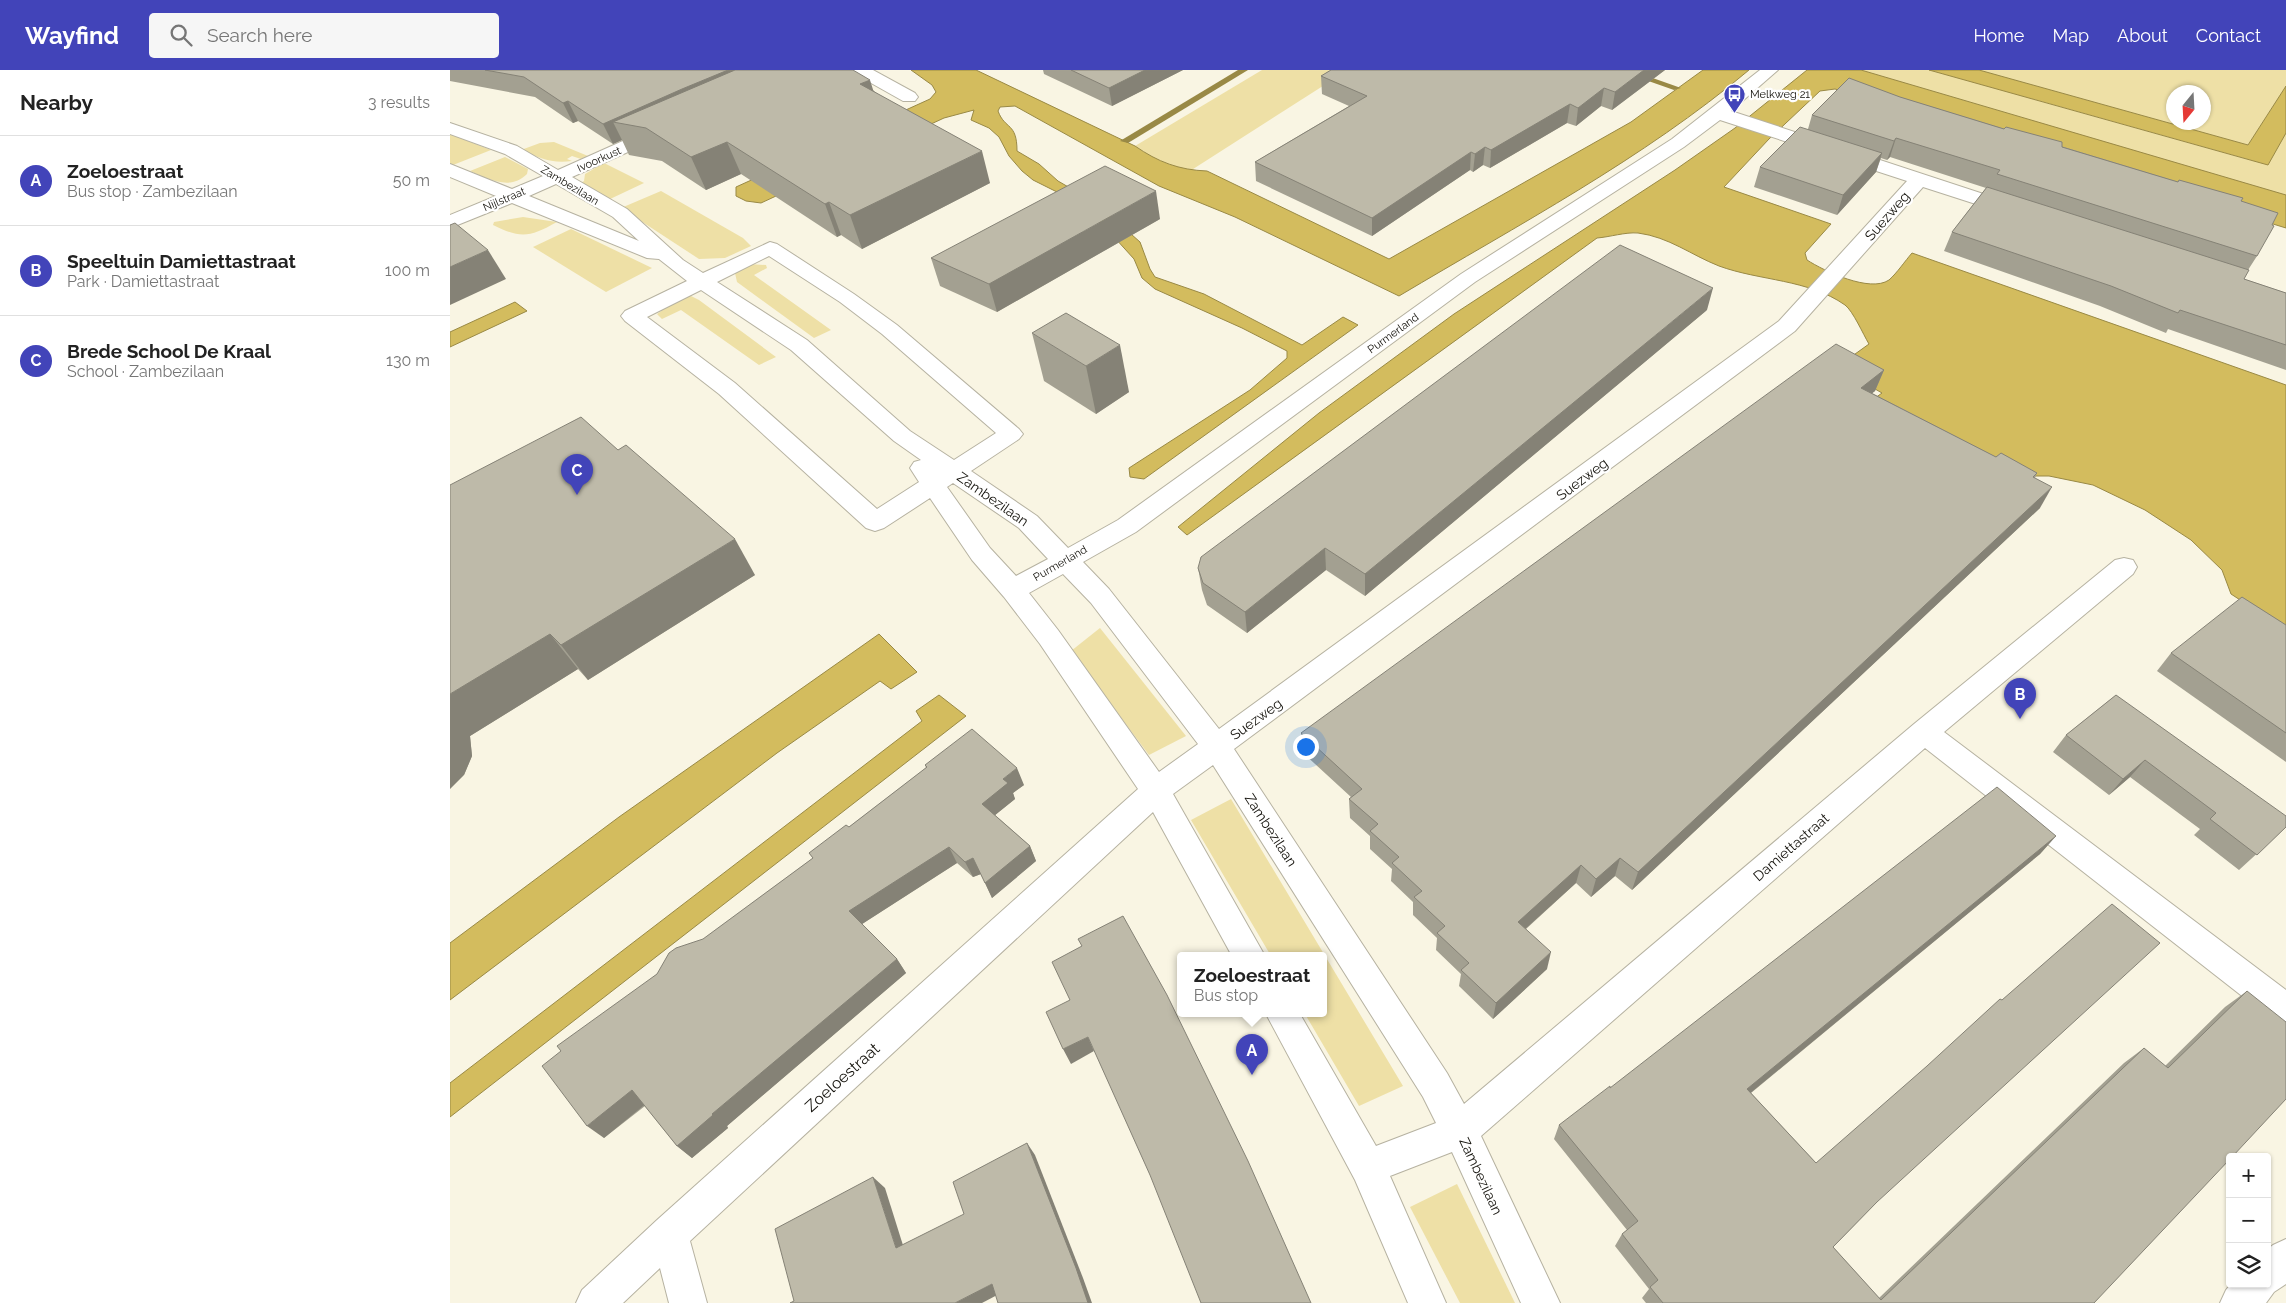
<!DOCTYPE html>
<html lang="en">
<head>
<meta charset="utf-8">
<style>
  :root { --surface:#fff; --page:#f6f6f6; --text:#222; --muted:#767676; --line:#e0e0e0; --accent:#4244b9 }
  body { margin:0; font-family:Raleway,sans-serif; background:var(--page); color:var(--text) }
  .controls { position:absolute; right:15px; bottom:15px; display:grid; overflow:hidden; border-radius:5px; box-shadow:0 1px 4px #0004 }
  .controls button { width:45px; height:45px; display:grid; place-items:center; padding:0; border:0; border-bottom:1px solid var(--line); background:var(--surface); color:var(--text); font:25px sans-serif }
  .compass { position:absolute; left:1716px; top:15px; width:45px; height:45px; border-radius:50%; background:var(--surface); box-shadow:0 1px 4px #0004; rotate:198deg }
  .you { position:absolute; left:855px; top:676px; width:18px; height:18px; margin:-12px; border:4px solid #fff; border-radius:50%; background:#1a73e8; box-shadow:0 0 0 8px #1a73e833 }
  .badge { display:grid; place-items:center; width:32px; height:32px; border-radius:50%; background:var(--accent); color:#fff; font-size:16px; font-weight:700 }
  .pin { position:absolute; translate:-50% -41px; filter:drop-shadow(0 1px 2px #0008) }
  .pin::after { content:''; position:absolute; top:26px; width:18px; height:15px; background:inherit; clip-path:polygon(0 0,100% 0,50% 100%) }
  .popup { position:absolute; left:727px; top:882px; width:150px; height:65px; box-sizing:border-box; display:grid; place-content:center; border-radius:5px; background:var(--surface); filter:drop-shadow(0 1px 4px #0005); font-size:16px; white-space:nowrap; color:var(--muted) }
  .popup b { font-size:19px; color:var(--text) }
  .popup::after { content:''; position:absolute; left:50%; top:100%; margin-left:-10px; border:10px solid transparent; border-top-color:var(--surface) }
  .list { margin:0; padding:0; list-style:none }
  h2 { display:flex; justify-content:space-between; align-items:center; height:65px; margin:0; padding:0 20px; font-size:21px }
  h2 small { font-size:16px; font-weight:400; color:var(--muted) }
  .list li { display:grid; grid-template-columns:32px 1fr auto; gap:15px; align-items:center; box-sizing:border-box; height:90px; padding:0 20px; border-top:1px solid var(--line) }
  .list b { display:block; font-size:19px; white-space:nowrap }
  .list p { margin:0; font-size:16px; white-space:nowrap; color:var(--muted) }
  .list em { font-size:16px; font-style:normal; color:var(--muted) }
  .icon { flex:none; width:28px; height:28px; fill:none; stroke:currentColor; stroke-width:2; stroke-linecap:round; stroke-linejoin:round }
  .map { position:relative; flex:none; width:1836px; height:1233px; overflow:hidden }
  header { display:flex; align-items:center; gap:30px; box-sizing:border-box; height:70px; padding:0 25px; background:var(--accent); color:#fff }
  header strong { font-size:24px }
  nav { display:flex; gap:28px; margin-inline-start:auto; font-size:18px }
  .search { width:350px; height:45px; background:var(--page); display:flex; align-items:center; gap:12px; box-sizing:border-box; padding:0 18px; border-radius:5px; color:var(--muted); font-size:19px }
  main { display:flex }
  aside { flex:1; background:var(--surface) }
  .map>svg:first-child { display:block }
  .green { fill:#eee0a6; fill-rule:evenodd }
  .water { fill:#d3bc5e; stroke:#998945 }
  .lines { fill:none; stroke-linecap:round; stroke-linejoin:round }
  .stream { fill:#998945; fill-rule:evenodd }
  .minor-casing { stroke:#b6b2a1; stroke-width:2 }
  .minor { fill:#fff; fill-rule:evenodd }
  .wall { fill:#a3a091 }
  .shaded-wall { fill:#858276 }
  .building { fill:#bebaa9; stroke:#858276 }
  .labels { text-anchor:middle; stroke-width:4.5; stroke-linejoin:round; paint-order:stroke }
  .far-poi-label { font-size:11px; fill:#13110b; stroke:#fff; text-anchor:start }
  .far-street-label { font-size:11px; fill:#13110b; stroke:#fff }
  .street-label { font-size:14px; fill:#13110b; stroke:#fff }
  .near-street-label { font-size:16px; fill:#13110b; stroke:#fff }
</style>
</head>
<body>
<header>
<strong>Wayfind</strong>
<div class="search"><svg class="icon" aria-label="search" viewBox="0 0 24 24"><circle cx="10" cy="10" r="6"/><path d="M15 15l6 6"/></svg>Search here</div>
<nav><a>Home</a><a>Map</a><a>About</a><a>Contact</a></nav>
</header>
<main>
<aside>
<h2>Nearby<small>3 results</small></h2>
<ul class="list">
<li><span class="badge">A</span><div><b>Zoeloestraat</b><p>Bus stop · Zambezilaan</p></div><em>50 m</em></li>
<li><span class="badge">B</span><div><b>Speeltuin Damiettastraat</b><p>Park · Damiettastraat</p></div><em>100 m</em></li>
<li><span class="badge">C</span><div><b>Brede School De Kraal</b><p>School · Zambezilaan</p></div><em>130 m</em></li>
</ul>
</aside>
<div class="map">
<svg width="1836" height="1233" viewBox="0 0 1836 1233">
  <rect width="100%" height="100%" fill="#f9f5e3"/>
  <g class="green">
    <polygon points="812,0 898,0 740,101 706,90 685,76"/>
    <polygon points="1411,0 1479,0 1803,91 1836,38 1836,136"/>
    <path d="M1529,0h307v16l-38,59zM1724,22h30v30h-30z"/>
    <polygon points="0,64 41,80 3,95 0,94"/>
    <path d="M104,72l34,14 -7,3 -9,-3 -5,3 5,2c-20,3 -33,-3 -51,-11l19,-7z"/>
    <path d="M55,87l23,12 -1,5c-17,17 -38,5 -57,-3z"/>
    <polygon points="154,93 194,113 158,130 131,113 134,111 135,104"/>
    <polygon points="211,121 293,168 301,176 275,188 249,189 171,138"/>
    <path d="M73,147l34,5c-27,15 -36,17 -64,3l1,-3z"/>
    <polygon points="121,159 202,198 156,222 83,177"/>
    <polygon points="299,194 316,195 317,198 304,205 381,260 364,268 287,212 285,203"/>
    <polygon points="241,226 249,230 326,287 309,295 231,240 212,249 207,244 230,227"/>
    <polygon points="650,558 736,666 699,685 621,581"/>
    <polygon points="781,729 953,1016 909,1036 855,944 873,944 873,886 821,886 741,750"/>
    <polygon points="1007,1114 1065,1233 1010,1233 960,1137"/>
  </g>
  <g class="water">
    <path d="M461,0h65l159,76c23,16 44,24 72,25l182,88 242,-137 72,-52h46c-106,89 -231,155 -350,226l-164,-79 -76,-31 -144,-80 -15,1 -2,4c7,19 19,11 19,40l22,13 19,17 38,22 44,39 10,27 5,8 49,17 98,51 41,-28 15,8 -214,154 -14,-2 -1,-9 121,-78 37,-32v-7l-45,-23 -87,-39 -13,-11 -8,-19 -29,-32 -40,-31 -32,-16 -11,-9 -13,-15 -10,-19 -10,-9 -18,-8 3,-10 -30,8 -183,85 -15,-2 -10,-5v-9l194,-88 6,-7 -4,-7z"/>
    <path d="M1357,0h54l425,125v33l-451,-139 -15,2 -51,48 -45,48 107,37 -26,29 2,7c17,11 63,33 82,20 8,-7 16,-19 23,-27l374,132v245l-55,-36 -9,-24 -31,-30 -46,-30 -52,-25 -44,-9h-42l-136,-75 11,-8 -45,-26 32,-23c-6,-10 -16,-33 -24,-39 -37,-26 -85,-24 -126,-39 -28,-11 -50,-29 -81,-33 -13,-1 -28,4 -41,5l-410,297 -9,-8 141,-114 135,-99 221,-144 60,-42z"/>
    <polygon points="1479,0 1529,0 1798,75 1836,16 1836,63 1818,95"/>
    <polygon points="65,232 77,241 0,277 0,262"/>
    <polygon points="429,564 467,602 441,619 430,611 327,683 0,930 0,873 169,747"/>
    <polygon points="489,625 516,646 0,1047 0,1013 472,651 466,641"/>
  </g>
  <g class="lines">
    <g class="stream">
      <polygon points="788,0 798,0 678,73 670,71"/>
      <polygon points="1167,0 1180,0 1231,18 1224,20"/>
    </g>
    <defs>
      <g id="minor">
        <polygon points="403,0 423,0 465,23 468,27 465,31 453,31 405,4"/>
        <path d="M1310,0h18l-47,41 289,95 3,4 -3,4 -7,2 -90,-29 -128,144 -561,418 213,324 17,31 450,-380 201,-164 9,-2 9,2 4,7 -4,7 -189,158 342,258v36l-12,-5 -349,-273 -444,388 79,167h-39l-69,-151 -62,24 56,127h-38l-53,-123 -89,-166h34l76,132 60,-23 -13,-26 -210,-332 -40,29 92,162h-33l-79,-144 -463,429 17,62h-38l-9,-35 -37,35h-47l6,-13 75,-70 481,-431 -98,-145 -36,-47 -32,-37 -42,-62 -46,30 -9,3 -9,-3 -147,-134 -94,-73 -4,-5 4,-5 62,-30 -28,-22 -12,-1 -135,-55 -62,25v-13l46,-19 -46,-19v-13l62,25 31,-13 -38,-22 -55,-20v-11l67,23 41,24 96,-43h12l3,4 -3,4 -94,42 55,32 56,51 20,13 67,-31 7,2 77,50 43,31 122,104 4,5 -4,5 -48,32 66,45 31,32 50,-28 343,-246 211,-135zM1270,50l187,61 -128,140 -560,408 -110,-140 -26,-27 53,-30 339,-250 209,-135zM106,114l57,33 26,24 -110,-45zM319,186l71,46 42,32 114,99 -42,27 -44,-29 -103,-91 -90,-58zM251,220l90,60 103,91 27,19 -7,2 -4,6 9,14 -42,27 -142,-126 -88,-66zM503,413l66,45 29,31 -32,17 -26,-28 -43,-61zM613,504l28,29 107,141 -39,28 -101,-142 -29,-37z"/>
        <polygon points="1836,1169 1836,1214 1824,1222 1816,1233 1770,1233 1776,1220 1781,1214 1817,1214 1817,1180 1823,1175"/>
      </g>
    </defs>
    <use href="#minor" class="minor-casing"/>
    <use href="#minor" class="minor"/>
  </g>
  <g class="wall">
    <polygon points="0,0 403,0 424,21 540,113 412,179 391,165 387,167 291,104 256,120 212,91 179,85 172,70 163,74 128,51 123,53 85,27 0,11"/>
    <polygon points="593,0 733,0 662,36 594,4"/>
    <polygon points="881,0 1215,0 1162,40 1151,36 1126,56 1117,53 1040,98 1033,95 1023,102 1020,100 922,166 806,111 805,92 899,36 872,24 871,6"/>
    <polygon points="1450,27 1791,131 1807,186 1798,200 1794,209 1836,223 1836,300 1718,259 1716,263 1650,236 1494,181 1502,162 1536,118 1440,87 1437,90 1431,88 1426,102 1387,145 1304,117 1310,97 1358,59 1362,45"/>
    <polygon points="710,149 547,242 490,216 481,188"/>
    <polygon points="1257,240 915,526 876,500 797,563 757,535 752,520 748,498"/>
    <polygon points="582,263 679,322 646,344 594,311"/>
    <polygon points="1434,300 1425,321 1422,323 1546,387 1587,403 1585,408 1590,438 1182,820 1165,806 1141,827 1126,813 1076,859 1097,899 1043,949 1009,916 1011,904 986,880 987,868 963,845 963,832 941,811 942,799 920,779 920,766 900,748 899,729 901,727 852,682 851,663"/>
    <polygon points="0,415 305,505 138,610 128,599 20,666 22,686 14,705"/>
    <polygon points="1836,555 1836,692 1707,601 1721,583"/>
    <polygon points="1666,625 1836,757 1789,800 1744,765 1750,759 1680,707 1659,725 1603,682 1616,665"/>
    <polygon points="475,695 574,715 563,723 565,729 545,745 580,776 586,791 542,828 531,804 523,807 507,793 412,854 447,889 456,903 277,1056 278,1058 242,1088 227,1076 195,1036 154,1068 111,981 207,904 363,788 359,783 399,757 476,698"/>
    <polygon points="1606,766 1590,784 1301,1023 1366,1093 1427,1132 1383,1177 1429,1228 1674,993 1694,978 1715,996 1775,937 1797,921 1644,1233 1196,1233 1192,1228 1199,1219 1165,1176 1172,1164 1177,1160 1104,1069 1109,1055"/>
  </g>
  <g class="shaded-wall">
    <polygon points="278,0 334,0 163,52 172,70 163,74 153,54 232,19"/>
    <polygon points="695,0 733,0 662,36 659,18"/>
    <polygon points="1194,0 1215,0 1162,40 1165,22"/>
    <polygon points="420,10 430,42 410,14"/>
    <polygon points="1154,18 1151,36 1126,56 1128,38"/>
    <polygon points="118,31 128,51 123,53 113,33"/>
    <polygon points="1120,34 1117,53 1040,98 1041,80"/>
    <polygon points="1446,68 1440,87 1437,90 1444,71"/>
    <polygon points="277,72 291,104 256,120 241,87"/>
    <polygon points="1035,77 1033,95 1023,102 1025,84"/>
    <polygon points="532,81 540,113 412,179 400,145"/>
    <polygon points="1021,82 1020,100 922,166 922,148"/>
    <polygon points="1432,83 1426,102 1387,145 1393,125"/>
    <polygon points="706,121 710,149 547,242 539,214"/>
    <polygon points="379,132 391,165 387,167 375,134"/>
    <polygon points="38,180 56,209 0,235 0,197"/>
    <polygon points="1263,218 1257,240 915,526 915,504"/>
    <polygon points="670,275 679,322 646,344 636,296"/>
    <polygon points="1434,300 1425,321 1403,339 1411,318"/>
    <polygon points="1602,417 1590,438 1182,820 1188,802"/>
    <polygon points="285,469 305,505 138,610 111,575"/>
    <polygon points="875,478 876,500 797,563 795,542"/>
    <polygon points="100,564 128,599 20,666 22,686 14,705 0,719 0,624"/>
    <polygon points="1695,690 1680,707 1659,725 1673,709"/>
    <polygon points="567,698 574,715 563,723 565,729 539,750 532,734 553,709"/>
    <polygon points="1606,766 1590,784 1287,1034 1297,1019"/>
    <polygon points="580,776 586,791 542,828 535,813"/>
    <polygon points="499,777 507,793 409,856 399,841"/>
    <polygon points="523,788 531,804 523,807 515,792"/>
    <polygon points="1170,788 1165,806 1141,827 1146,809"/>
    <polygon points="1131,795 1126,813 1064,869 1068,852"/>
    <polygon points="1101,882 1097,899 1043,949 1046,933"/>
    <polygon points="447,889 456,903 277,1056 278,1058 242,1088 227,1076 262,1044"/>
    <polygon points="638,967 644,981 621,994 613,979"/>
    <polygon points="182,1020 198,1032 154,1068 137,1056"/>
    <polygon points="577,1073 585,1085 633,1208 642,1233 638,1233"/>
    <polygon points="423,1107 435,1118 457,1188 446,1178"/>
    <polygon points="542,1214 551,1223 532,1233 505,1233"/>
  </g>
  <g class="building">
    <polygon points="35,0 278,0 232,19 153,54 118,31 113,33 74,7"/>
    <polygon points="285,0 403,0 420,10 410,14 532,81 400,145 379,132 375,134 277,72 241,87 196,58 163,52"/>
    <polygon points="621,0 695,0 659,18"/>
    <polygon points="881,0 1194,0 1165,22 1154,18 1128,38 1120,34 1041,80 1035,77 1025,84 1021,82 922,148 805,92 917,26 871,6"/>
    <polygon points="1399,8 1450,27 1554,59 1556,57 1612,72 1612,77 1728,112 1729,110 1793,128 1791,131 1828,143 1822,155 1824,156 1807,186 1547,104 1550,100 1446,68 1444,71 1362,45"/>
    <polygon points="1350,57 1432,83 1393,125 1310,97"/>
    <polygon points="655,96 706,121 539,214 481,188"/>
    <polygon points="1537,117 1799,200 1794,209 1836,223 1836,275 1730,240 1728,243 1661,216 1502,162"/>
    <polygon points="5,153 38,180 0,197 0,155"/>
    <polygon points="1170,175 1263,218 915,504 875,478 795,542 753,513 748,498 751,487"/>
    <polygon points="616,243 670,275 636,296 582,263"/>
    <polygon points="1386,274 1434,300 1411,318 1546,387 1551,383 1587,403 1583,407 1602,417 1188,802 1170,788 1146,809 1131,795 1068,852 1101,882 1046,933 1011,900 1019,893 987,863 995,856 964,827 972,821 942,793 949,787 920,761 928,754 899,729 912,719 851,663"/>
    <polygon points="131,347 168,380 176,375 285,469 111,575 100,564 0,624 0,415"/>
    <polygon points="1792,527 1836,555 1836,663 1721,583"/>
    <polygon points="1666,625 1836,746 1836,757 1807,785 1760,749 1766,743 1695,690 1673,709 1616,665"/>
    <polygon points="522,659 567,698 553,709 558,713 532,734 580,776 535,813 523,788 515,792 499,777 399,841 447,889 262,1044 263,1045 227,1076 182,1020 137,1056 92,996 111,981 107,976 207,904 219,883 226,878 253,869 363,788 359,783 396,755 399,757 477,697 475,695"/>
    <polygon points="1547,717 1606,766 1297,1019 1366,1093 1477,996 1550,929 1552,930 1662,834 1710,873 1427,1132 1383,1177 1431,1230 1694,978 1718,998 1797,921 1836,952 1836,1029 1782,1087 1780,1087 1780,1089 1644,1233 1213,1233 1200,1217 1208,1210 1172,1164 1188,1151 1109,1055 1160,1016 1160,1018"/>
    <polygon points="673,846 717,925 798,1091 861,1233 751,1233 700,1105 638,967 613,979 596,942 620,930 602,892 632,876 628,869"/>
    <polygon points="577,1073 626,1198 638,1233 548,1233 542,1214 505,1233 340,1233 344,1231 325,1159 423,1107 446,1178 514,1144 503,1112"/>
  </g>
  <defs>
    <symbol id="bus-pin" viewBox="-11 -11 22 30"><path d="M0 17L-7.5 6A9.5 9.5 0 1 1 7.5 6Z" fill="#4244b9" stroke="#fff"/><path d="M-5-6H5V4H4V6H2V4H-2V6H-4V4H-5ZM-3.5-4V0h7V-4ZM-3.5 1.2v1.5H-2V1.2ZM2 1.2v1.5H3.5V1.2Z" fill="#fff"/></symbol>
  </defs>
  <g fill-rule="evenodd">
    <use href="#bus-pin" x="1272" y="12" width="25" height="34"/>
  </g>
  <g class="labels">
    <g class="far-poi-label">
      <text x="1300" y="28">Melkweg 21</text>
    </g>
    <g class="far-street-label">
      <text transform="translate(149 89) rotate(-24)" y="4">Ivoorkust</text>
      <text transform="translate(120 115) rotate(31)" y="4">Zambezilaan</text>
      <text transform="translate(54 129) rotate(-23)" y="4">Nijlstraat</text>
      <text transform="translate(943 263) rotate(-36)" y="4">Purmerland</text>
      <text transform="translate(610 493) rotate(-30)" y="4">Purmerland</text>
    </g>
    <g class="street-label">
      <text transform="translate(1437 146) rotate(-49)" y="5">Suezweg</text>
      <text transform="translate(1132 409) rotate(-37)" y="5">Suezweg</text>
      <text transform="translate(543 429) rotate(35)" y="5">Zambezilaan</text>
      <text transform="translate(806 649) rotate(-36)" y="5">Suezweg</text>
      <text transform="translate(821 760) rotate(57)" y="5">Zambezilaan</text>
      <text transform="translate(1341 777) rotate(-41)" y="5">Damiettastraat</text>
      <text transform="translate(1031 1106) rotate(65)" y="5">Zambezilaan</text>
    </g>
    <g class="near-street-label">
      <text transform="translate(392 1007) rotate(-42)" y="6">Zoeloestraat</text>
    </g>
  </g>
</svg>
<div class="controls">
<button>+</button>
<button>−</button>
<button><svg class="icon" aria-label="layers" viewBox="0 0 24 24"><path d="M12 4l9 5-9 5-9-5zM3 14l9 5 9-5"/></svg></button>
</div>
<svg class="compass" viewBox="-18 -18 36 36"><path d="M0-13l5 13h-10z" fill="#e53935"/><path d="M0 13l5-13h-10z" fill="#767676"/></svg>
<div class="you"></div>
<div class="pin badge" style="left:802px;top:1005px">A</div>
<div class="popup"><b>Zoeloestraat</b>Bus stop</div>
<div class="pin badge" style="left:1570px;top:649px">B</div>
<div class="pin badge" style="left:127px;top:425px">C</div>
</div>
</main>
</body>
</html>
